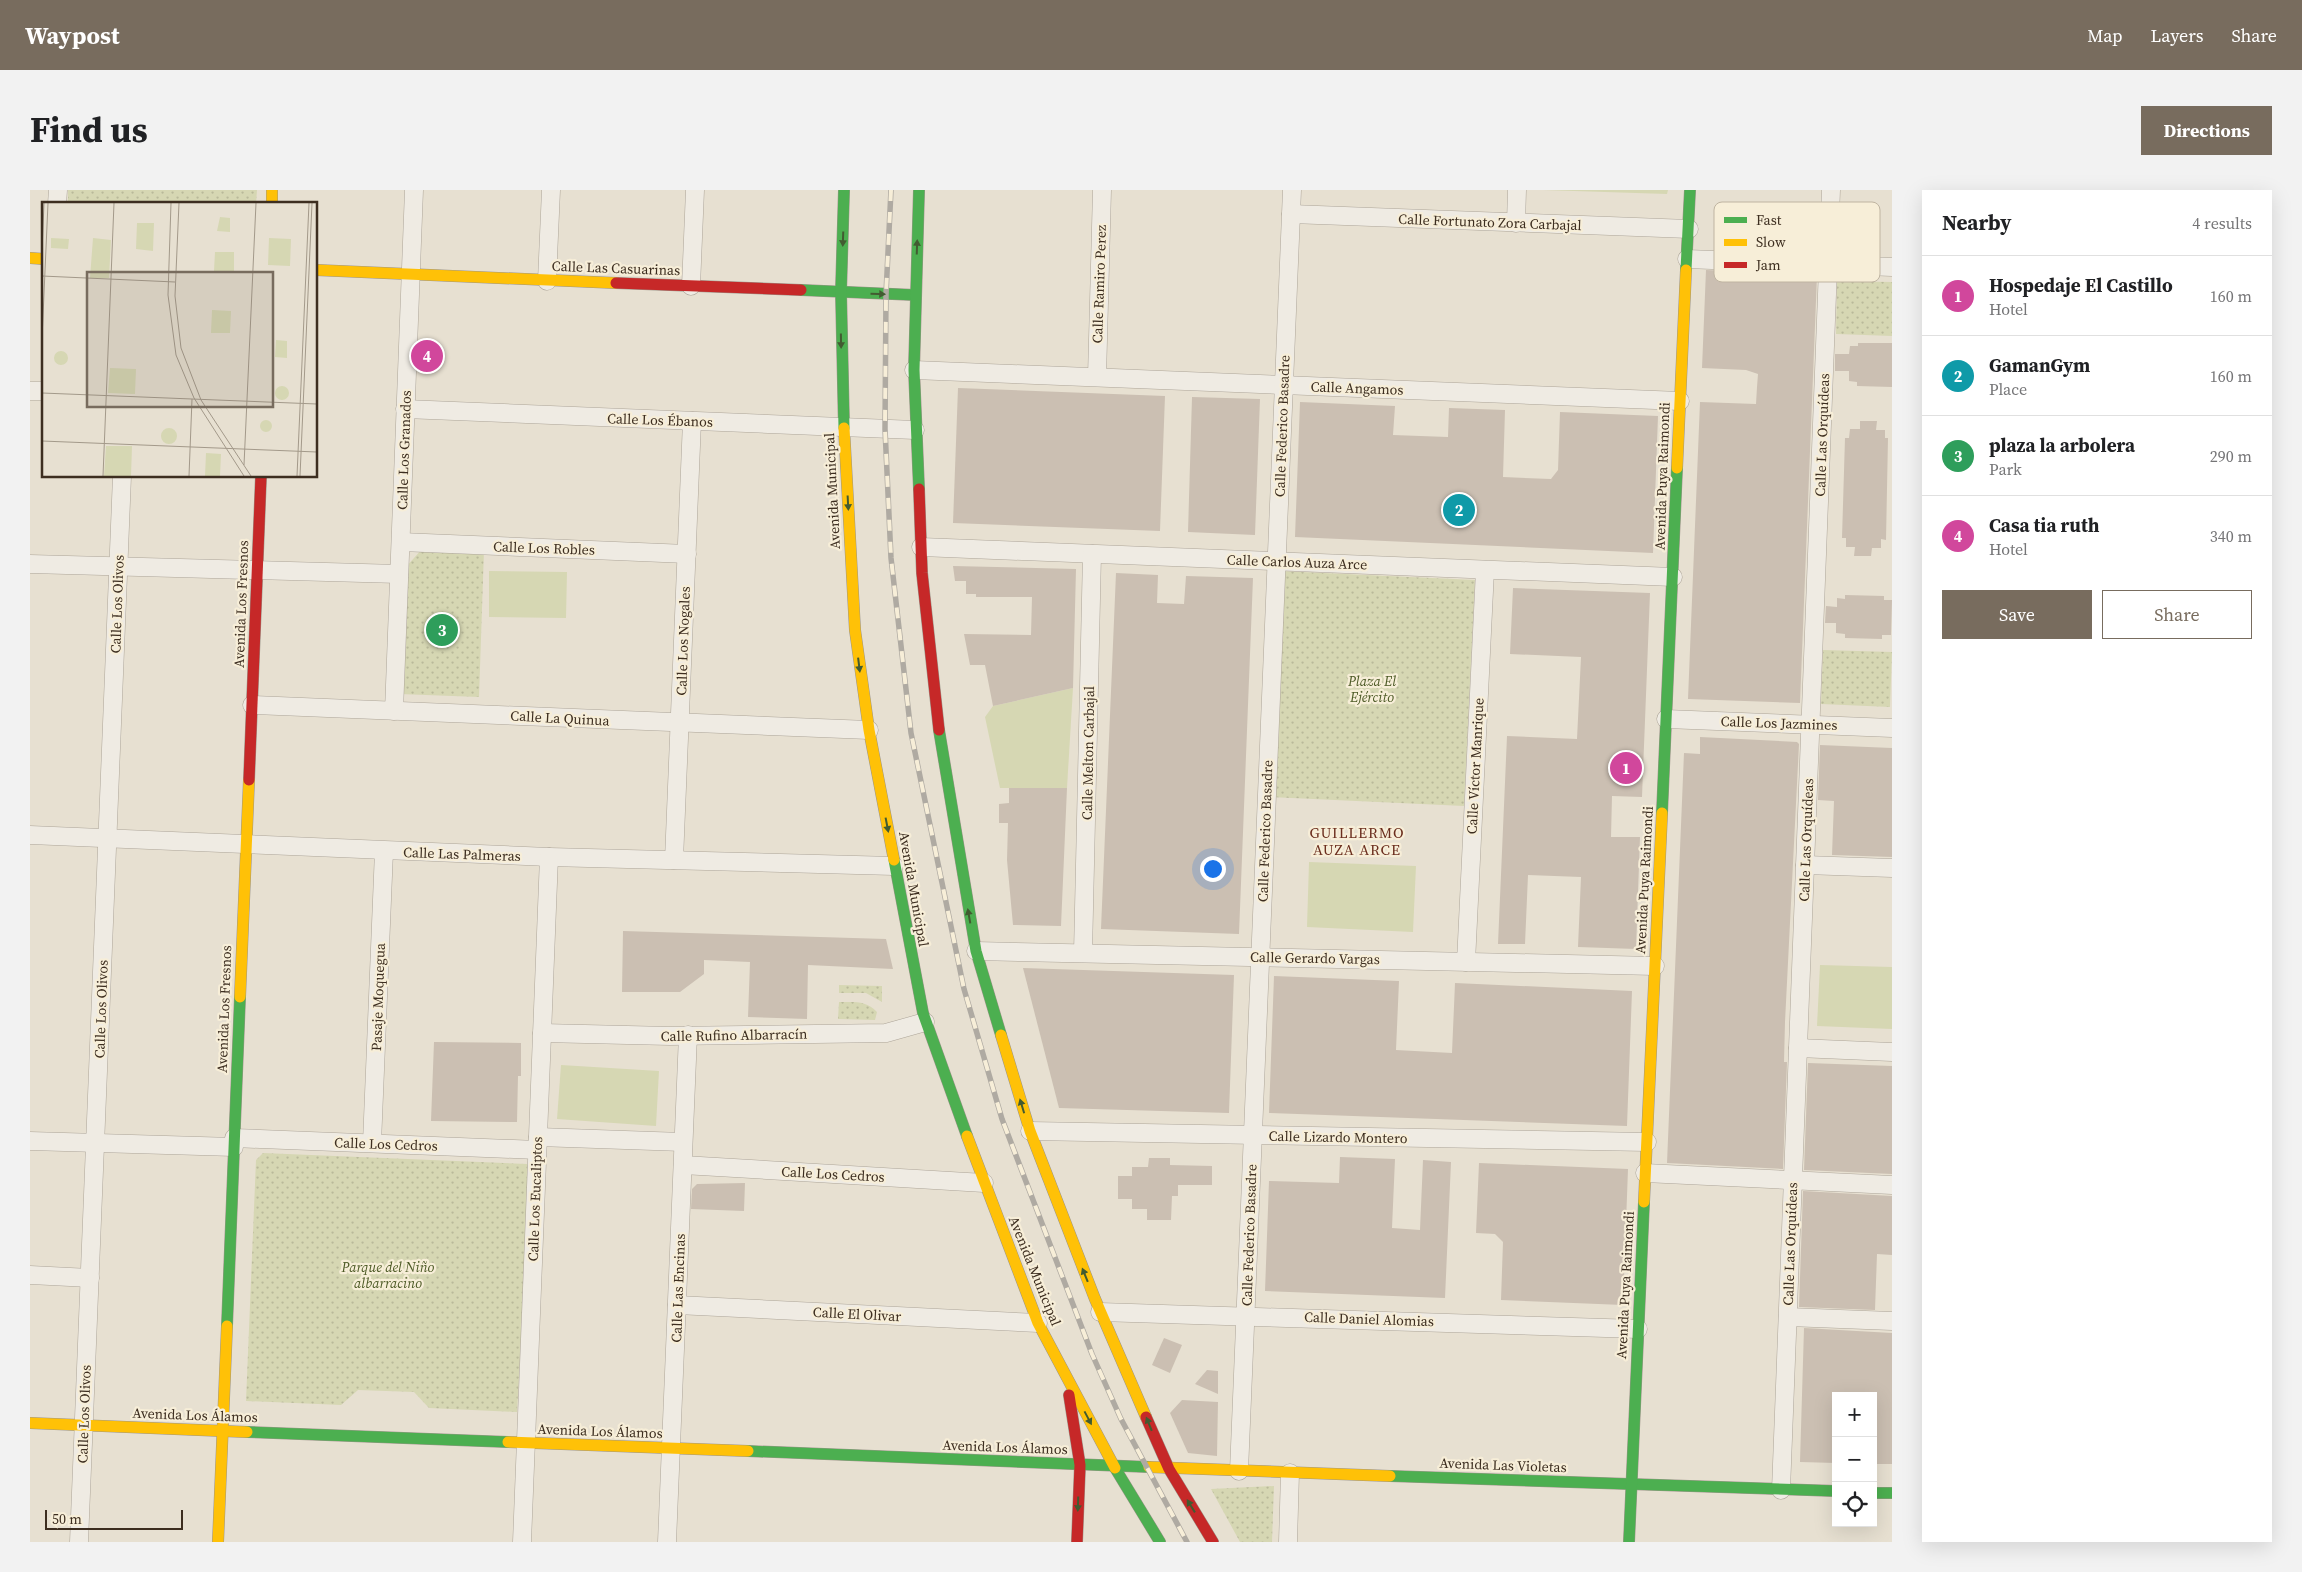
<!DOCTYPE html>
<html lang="en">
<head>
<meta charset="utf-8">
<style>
  :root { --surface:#fff; --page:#f2f2f2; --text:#202124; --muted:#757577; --line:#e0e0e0; --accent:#786c5e }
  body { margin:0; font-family:"Source Serif 4",serif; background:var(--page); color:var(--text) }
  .controls { position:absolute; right:15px; bottom:15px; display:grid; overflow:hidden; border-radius:0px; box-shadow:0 5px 20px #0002 }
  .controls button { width:45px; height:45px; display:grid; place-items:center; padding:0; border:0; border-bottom:1px solid var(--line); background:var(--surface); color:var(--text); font:25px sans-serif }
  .scale { position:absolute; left:15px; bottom:12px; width:138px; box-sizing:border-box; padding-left:5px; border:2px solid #3d2e20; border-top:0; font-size:14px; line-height:18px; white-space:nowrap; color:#3d2e20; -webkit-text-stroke:4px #f7eed8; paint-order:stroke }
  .you { position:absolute; left:1182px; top:678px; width:18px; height:18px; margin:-12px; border:4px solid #fff; border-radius:50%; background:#1a73e8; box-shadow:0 0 0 8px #1a73e833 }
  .badge { display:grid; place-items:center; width:32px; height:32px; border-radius:50%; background:var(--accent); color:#fff; font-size:16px; font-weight:700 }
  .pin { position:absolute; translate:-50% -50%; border:2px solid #fff; box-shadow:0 1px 5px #0006 }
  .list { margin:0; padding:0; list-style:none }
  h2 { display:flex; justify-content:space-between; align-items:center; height:65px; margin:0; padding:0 20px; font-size:21px }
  h2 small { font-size:16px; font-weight:400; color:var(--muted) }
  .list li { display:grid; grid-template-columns:32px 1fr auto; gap:15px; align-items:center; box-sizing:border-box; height:80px; padding:0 20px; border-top:1px solid var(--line) }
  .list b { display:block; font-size:19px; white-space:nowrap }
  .list p { margin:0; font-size:16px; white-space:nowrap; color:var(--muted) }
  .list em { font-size:16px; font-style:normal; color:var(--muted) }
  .actions { display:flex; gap:10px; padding:15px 20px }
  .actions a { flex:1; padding:11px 0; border:1px solid var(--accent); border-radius:0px; text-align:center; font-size:18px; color:var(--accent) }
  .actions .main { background:var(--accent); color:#fff }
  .icon { flex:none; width:28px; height:28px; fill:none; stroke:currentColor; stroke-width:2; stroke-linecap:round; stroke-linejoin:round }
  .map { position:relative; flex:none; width:1862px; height:1352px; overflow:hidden; border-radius:0px }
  header { display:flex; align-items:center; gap:30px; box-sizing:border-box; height:70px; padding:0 25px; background:var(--accent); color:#fff }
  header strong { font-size:24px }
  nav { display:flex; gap:28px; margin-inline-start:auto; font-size:18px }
  .intro { display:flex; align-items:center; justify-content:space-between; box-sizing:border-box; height:120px; padding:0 30px }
  h1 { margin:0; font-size:35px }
  .button { padding:12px 22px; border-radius:0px; background:var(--accent); color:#fff; font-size:18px; font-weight:700 }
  main { display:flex; gap:30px; padding:0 30px }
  aside { flex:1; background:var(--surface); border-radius:0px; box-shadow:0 5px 20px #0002 }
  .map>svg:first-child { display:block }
  .grass { fill:url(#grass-dots) }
  .garden { fill:#d6d7b3 }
  .building { fill:#cbbfb2 }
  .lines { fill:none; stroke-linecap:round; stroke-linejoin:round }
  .street-casing { stroke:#ada599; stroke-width:19 }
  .fast-casing { stroke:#9c958a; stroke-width:12 }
  .slow-casing { stroke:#9c958a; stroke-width:12 }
  .jam-casing { stroke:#9c958a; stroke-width:12 }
  .street { stroke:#efebe3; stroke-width:18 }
  .fast { stroke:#4caf50; stroke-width:11 }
  .slow { stroke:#ffc107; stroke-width:11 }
  .jam { stroke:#c62828; stroke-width:11 }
  .rail-casing { stroke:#afaaa2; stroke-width:5.5 }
  .rail { stroke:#f7eed8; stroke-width:4; stroke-dasharray:11; stroke-linecap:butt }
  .oneway { fill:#425b31 }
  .labels { text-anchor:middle; stroke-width:4.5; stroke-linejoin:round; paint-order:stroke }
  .street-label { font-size:14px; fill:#3d2e20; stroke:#f7eed8 }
  .park-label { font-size:14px; font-style:italic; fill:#4d5a26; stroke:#f7eed8 }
  .neighbourhood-label { font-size:15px; letter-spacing:1px; fill:#6b2e1e; stroke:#f7eed8 }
  .inset-road { fill:none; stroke:#a3998a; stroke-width:1 }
  .view { fill:#786c5e; fill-opacity:0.15; stroke:#786c5e; stroke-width:2.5 }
  .inset-edge { fill:none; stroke:#3d2e20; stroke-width:2.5 }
  .key { fill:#f7eed8; stroke:#bfb4a1; stroke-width:1 }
  .key-label { font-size:14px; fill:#3d2e20 }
</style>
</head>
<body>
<header>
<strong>Waypost</strong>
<nav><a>Map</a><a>Layers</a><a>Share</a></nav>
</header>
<div class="intro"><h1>Find us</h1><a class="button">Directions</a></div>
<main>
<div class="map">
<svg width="1862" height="1352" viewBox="0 0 1862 1352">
  <defs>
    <pattern id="grass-dots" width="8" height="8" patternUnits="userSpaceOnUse" patternTransform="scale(1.25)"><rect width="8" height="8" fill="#d6d7b3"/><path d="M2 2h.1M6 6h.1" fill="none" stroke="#b9b99a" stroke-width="1.8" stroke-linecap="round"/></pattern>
  </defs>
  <rect width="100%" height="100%" fill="#e7e0d1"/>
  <g class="grass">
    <polygon points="38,0 227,0 226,14 38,14"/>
    <polygon points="1807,91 1862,92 1862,146 1806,144"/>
    <polygon points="392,359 454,360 449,507 369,504 376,377"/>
    <polygon points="1250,381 1445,390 1434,616 1239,607"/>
    <polygon points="1793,460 1862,462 1860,517 1791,514"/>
    <polygon points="809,795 852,796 852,812 836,803 809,803"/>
    <path d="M809,812c15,0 27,-2 38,10l-2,8 -37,-1z"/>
    <polygon points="233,963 497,974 501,979 487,1222 399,1218 384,1202 328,1200 311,1215 216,1211 226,970"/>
    <polygon points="1244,1296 1242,1352 1210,1352 1181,1299"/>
  </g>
  <g class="garden">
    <polygon points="1513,0 1638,0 1637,4"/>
    <polygon points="459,381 537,382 536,428 459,427"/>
    <polygon points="1043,498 1037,598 970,598 955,527 963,516"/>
    <polygon points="1279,672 1386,676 1383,742 1277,737"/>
    <polygon points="1790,775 1862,777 1862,839 1787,836"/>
    <polygon points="531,875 629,881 626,936 527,929"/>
  </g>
  <g class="building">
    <polygon points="1676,80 1787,85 1770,513 1658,509 1670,212 1726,214 1727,197 1728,184 1716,180 1672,178"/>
    <polygon points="1828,153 1862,153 1862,197 1827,196 1827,192 1819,191 1819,181 1805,181 1805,164 1819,164 1820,156 1828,156"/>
    <polygon points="928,198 1135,206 1130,341 923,333"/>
    <polygon points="1162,207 1230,209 1225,345 1158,342"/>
    <polygon points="1270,212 1365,216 1363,245 1418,247 1419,218 1475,220 1473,287 1521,289 1528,280 1530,222 1628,226 1623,363 1265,347"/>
    <polygon points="1830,231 1847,231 1846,240 1855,240 1855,248 1858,248 1856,350 1851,349 1851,358 1842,358 1841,366 1824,366 1825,357 1816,357 1816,348 1812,348 1815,248 1819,248 1820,239 1830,239"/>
    <polygon points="923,376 1046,379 1043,498 963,516 955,475 940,475 934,444 1001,445 1002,407 946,407 946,404 936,404 936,391 925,391"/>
    <polygon points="1086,383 1128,385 1127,413 1154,414 1156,386 1223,388 1209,744 1071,739"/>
    <polygon points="1483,398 1620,403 1612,607 1582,606 1581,647 1610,647 1606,759 1548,757 1551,687 1498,685 1495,754 1468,754 1477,546 1547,549 1551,467 1480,464"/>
    <polygon points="1815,405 1854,406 1854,410 1862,410 1861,445 1852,445 1852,449 1815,448 1815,444 1806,443 1806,433 1795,433 1796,416 1807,417 1807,408 1815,409"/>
    <polygon points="1670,547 1767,552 1769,554 1755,832 1754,872 1757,872 1753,979 1637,973 1654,563 1670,564"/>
    <polygon points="1790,555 1862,558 1862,667 1802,665 1804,611 1788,610"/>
    <polygon points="979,598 1037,598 1031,736 983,735 977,670 978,633 969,633 969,614 979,613"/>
    <polygon points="593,741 856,749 863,779 778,775 777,829 718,827 720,772 674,770 674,784 650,802 592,802"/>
    <polygon points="993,778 1204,785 1199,923 1029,918"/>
    <polygon points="1244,786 1369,791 1366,860 1422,863 1425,793 1602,801 1597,936 1239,923"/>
    <polygon points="404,852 491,853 491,886 488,886 487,932 401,931"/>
    <polygon points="1778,873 1862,876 1862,984 1774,980"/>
    <polygon points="1310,967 1365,969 1362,1038 1390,1040 1393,970 1421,972 1415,1108 1235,1101 1239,991 1309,993"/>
    <polygon points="1119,968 1140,968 1140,975 1182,976 1182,995 1148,995 1148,1006 1142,1006 1141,1030 1117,1030 1117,1019 1102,1019 1102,1009 1088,1009 1088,986 1102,986 1102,977 1118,977"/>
    <polygon points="1449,973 1598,979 1593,1115 1471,1110 1473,1052 1465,1044 1446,1043"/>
    <polygon points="715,993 714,1021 661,1019 662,999 667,994"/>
    <polygon points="1773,1001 1862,1006 1862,1065 1847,1064 1845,1120 1769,1117"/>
    <polygon points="1774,1138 1862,1143 1862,1274 1843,1274 1843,1206 1806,1206 1806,1273 1770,1272"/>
    <polygon points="1134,1148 1152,1155 1140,1183 1122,1175"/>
    <polygon points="1177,1180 1188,1181 1188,1204 1165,1194"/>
    <polygon points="1152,1210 1188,1212 1187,1266 1158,1263 1140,1223"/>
  </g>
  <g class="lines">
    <defs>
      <g id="street">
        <polyline points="27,14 28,0"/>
        <polyline points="1261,24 1659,39"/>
        <polyline points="1486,33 1487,0"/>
        <polyline points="1657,69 1862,77"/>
        <polyline points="517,91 521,0"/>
        <polyline points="661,96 665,0"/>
        <polyline points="884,180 1650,211"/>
        <polyline points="1067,187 1072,0"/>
        <polyline points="0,201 14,201"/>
        <polyline points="375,219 885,240"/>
        <polyline points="371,352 657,364"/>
        <polyline points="891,357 1643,387"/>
        <polyline points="0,374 369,384"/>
        <polyline points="222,515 839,540"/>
        <polyline points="364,521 384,0"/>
        <polyline points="1636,529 1862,538"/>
        <polyline points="0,645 519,667 864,676"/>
        <polyline points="644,670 662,231"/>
        <polyline points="1775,675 1862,678"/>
        <polyline points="946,761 1625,776"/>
        <polyline points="1053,763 1062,364"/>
        <polyline points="1436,772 1455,380"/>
        <polyline points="512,843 640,846 856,843 895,832"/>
        <polyline points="1768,858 1862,862"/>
        <polyline points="1000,941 1617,952"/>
        <polyline points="508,947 653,952"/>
        <polyline points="204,948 507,960"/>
        <polyline points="0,951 204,957"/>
        <polyline points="342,953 354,661"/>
        <polyline points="653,975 954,993"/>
        <polyline points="1615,983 1862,995"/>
        <polyline points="0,1085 60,1088"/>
        <polyline points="647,1115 1008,1133"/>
        <polyline points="1070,1122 1608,1139"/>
        <polyline points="1758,1127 1862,1131"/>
        <polyline points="1209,1281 1262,0"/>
        <polyline points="1751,1300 1801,0"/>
        <polyline points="49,1352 92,286"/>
        <polyline points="492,1352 519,667"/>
        <polyline points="637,1352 658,845"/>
        <polyline points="1258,1352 1260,1283"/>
      </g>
      <g id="fast">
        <polyline points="1656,80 1660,0"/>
        <polyline points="771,100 885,105"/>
        <polyline points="814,238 811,102 814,0"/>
        <polyline points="889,299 884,180 889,0"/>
        <polyline points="909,540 946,761 971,845"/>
        <polyline points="1632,623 1647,278"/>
        <polyline points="864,670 893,823 937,946"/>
        <polyline points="197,1136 210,807"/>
        <polyline points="217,1242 478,1252"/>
        <polyline points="718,1261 1119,1277"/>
        <polyline points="1085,1278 1130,1352"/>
        <polyline points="1360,1286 1806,1301"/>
        <polyline points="1843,1303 1862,1303"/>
        <polyline points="1599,1352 1614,1012"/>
      </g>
      <g id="slow">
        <polyline points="242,0 242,14"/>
        <polyline points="0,68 14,69"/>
        <polyline points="286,80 586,93"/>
        <polyline points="814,238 825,440 839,540 864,670"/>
        <polyline points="1647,278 1656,80"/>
        <polyline points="210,807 219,590"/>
        <polyline points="971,845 1000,941 1065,1109 1116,1227"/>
        <polyline points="937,946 1008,1133 1085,1278"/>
        <polyline points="1614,1012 1632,623"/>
        <polyline points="0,1233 217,1242"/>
        <polyline points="478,1252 718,1261"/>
        <polyline points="1119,1277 1360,1286"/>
        <polyline points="188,1352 197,1136"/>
      </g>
      <g id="jam">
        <polyline points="586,93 771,100"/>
        <polyline points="889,299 892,383 909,540"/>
        <polyline points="219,590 231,286"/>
        <polyline points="1039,1205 1050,1275 1047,1352"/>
        <polyline points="1116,1227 1139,1279 1183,1352"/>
      </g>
    </defs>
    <use href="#street" class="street-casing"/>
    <use href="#fast" class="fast-casing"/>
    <use href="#slow" class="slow-casing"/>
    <use href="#jam" class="jam-casing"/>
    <use href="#street" class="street"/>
    <use href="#fast" class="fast"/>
    <use href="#slow" class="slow"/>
    <use href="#jam" class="jam"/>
    <defs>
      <polyline id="rail" points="861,0 856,104 855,239 861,368 881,543 934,799 972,929 1062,1164 1091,1229 1157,1352"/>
    </defs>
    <use href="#rail" class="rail-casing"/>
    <use href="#rail" class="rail"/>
  </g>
  <defs><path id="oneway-solid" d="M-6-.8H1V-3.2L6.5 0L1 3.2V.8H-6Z" transform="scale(1.25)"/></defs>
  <g class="oneway">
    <use href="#oneway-solid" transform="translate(813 49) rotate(92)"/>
    <use href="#oneway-solid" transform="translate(887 57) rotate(-88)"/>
    <use href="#oneway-solid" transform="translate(848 104) rotate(2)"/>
    <use href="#oneway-solid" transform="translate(811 151) rotate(89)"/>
    <use href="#oneway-solid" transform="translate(818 313) rotate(87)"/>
    <use href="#oneway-solid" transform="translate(829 475) rotate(83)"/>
    <use href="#oneway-solid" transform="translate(857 635) rotate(79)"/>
    <use href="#oneway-solid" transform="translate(939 726) rotate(-100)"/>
    <use href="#oneway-solid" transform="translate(992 916) rotate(-107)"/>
    <use href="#oneway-solid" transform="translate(1055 1085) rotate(-112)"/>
    <use href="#oneway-solid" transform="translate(1058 1228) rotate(62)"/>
    <use href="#oneway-solid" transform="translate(1119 1234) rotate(-112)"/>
    <use href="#oneway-solid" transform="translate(1048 1314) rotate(92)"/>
    <use href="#oneway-solid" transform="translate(1161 1316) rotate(-122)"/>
  </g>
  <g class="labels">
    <g class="street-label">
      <text transform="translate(1460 32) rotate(2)" y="5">Calle Fortunato Zora Carbajal</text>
      <text transform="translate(586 78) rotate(2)" y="5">Calle Las Casuarinas</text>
      <text transform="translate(1069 94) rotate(-88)" y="5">Calle Ramiro Perez</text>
      <text transform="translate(1327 198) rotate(2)" y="5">Calle Angamos</text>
      <text transform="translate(630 230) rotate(2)" y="5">Calle Los Ébanos</text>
      <text transform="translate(1252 236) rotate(-88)" y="5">Calle Federico Basadre</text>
      <text transform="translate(1792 245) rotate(-88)" y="5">Calle Las Orquídeas</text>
      <text transform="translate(374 260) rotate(-88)" y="5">Calle Los Granados</text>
      <text transform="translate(1632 286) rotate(-88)" y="5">Avenida Puya Raimondi</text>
      <text transform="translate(802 301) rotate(-93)" y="5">Avenida Municipal</text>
      <text transform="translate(514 358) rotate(2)" y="5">Calle Los Robles</text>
      <text transform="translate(1267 372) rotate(2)" y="5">Calle Carlos Auza Arce</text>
      <text transform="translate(87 414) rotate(-88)" y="5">Calle Los Olivos</text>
      <text transform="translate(211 414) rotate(-88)" y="5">Avenida Los Fresnos</text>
      <text transform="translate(653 451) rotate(-88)" y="5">Calle Los Nogales</text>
      <text transform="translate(530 528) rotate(3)" y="5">Calle La Quinua</text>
      <text transform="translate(1749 533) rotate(2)" y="5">Calle Los Jazmines</text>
      <text transform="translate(1058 563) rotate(-89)" y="5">Calle Melton Carbajal</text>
      <text transform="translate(1445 576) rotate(-87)" y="5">Calle Víctor Manrique</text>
      <text transform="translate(1235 641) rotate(-88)" y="5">Calle Federico Basadre</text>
      <text transform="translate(1776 650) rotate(-88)" y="5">Calle Las Orquídeas</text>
      <text transform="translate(432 664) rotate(2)" y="5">Calle Las Palmeras</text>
      <text transform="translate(1614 690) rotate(-87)" y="5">Avenida Puya Raimondi</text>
      <text transform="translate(884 699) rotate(80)" y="5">Avenida Municipal</text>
      <text transform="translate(1285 768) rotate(1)" y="5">Calle Gerardo Vargas</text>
      <text transform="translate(348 807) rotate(-88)" y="5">Pasaje Moquegua</text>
      <text transform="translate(71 819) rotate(-88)" y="5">Calle Los Olivos</text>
      <text transform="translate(194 819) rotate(-88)" y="5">Avenida Los Fresnos</text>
      <text transform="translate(704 845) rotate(-1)" y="5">Calle Rufino Albarracín</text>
      <text transform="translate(1308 947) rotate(1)" y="5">Calle Lizardo Montero</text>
      <text transform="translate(356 954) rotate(2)" y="5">Calle Los Cedros</text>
      <text transform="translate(803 984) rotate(3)" y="5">Calle Los Cedros</text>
      <text transform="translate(505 1009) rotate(-88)" y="5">Calle Los Eucaliptos</text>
      <text transform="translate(1219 1045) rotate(-88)" y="5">Calle Federico Basadre</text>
      <text transform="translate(1760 1054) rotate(-88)" y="5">Calle Las Orquídeas</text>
      <text transform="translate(1005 1081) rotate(68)" y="5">Avenida Municipal</text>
      <text transform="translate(1595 1095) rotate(-87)" y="5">Avenida Puya Raimondi</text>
      <text transform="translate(648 1098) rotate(-88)" y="5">Calle Las Encinas</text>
      <text transform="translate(827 1124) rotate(3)" y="5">Calle El Olivar</text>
      <text transform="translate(1339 1129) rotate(2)" y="5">Calle Daniel Alomias</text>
      <text transform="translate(54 1224) rotate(-88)" y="5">Calle Los Olivos</text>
      <text transform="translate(165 1225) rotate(2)" y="5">Avenida Los Álamos</text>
      <text transform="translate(570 1241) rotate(2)" y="5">Avenida Los Álamos</text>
      <text transform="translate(975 1257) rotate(2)" y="5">Avenida Los Álamos</text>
      <text transform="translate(1473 1275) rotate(2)" y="5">Avenida Las Violetas</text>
    </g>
    <g class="park-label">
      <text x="1342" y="496">Plaza El<tspan x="1342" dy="16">Ejército</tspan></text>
      <text x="358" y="1082">Parque del Niño<tspan x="358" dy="16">albarracino</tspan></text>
    </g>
    <g class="neighbourhood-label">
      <text x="1327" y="648">GUILLERMO<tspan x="1327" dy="17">AUZA ARCE</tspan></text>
    </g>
  </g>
  <g transform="translate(12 12)">
    <rect width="275" height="275" fill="#e7e0d1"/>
    <path d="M178,15l10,1v14l-13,-1zM95,21h17l-1,28 -17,-2zM51,36l18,2 -2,38h-19zM227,36l22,1 -1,27 -22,-1zM173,50h19v20l-20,-1zM170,108l19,1 -1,22h-19zM234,138l11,1v17l-12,-1zM68,166l26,1 -1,25 -27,-1zM233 191a7 7 0 1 1 14 0a7 7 0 1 1-14 0ZM218 224a6 6 0 1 1 12 0a6 6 0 1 1-12 0ZM64,244h26l-1,30h-27z" fill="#d6d7b3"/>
    <path d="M9,36l18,1 -1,10 -17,-1zM12 156a7 7 0 1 1 14 0a7 7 0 1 1-14 0ZM119 234a8 8 0 1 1 16 0a8 8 0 1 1-16 0ZM164,251l15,1 -1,22h-15z" fill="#d6d7b3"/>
    <path class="inset-road" d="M129,1l-3,92 8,60 18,43 50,78M137,1l-4,93 6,52 20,52 50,76M0,49l2,-48M0,74l133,6M0,137l6,-136M0,191l275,11M0,239l275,11M202,263l12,-262M61,274l11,-273M147,274l3,-77M255,274l12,-273M258,274l12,-273"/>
    <path class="view" d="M45,70h186v135h-186z"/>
    <rect width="275" height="275" class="inset-edge"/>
  </g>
  <rect x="1684" y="12" width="166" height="80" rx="8" class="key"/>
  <rect x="1694" y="27" width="23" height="6" fill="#4caf50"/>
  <rect x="1694" y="49" width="23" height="7" fill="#ffc107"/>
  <rect x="1694" y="72" width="23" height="6" fill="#c62828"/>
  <g class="key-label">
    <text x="1726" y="35">Fast</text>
    <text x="1726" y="57">Slow</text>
    <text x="1726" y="80">Jam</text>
  </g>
</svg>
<div class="controls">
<button>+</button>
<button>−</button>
<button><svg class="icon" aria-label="locate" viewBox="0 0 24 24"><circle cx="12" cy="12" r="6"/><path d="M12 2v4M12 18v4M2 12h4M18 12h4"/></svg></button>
</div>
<div class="scale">50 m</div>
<div class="you"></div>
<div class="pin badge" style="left:1596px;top:578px;background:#d1479c">1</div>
<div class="pin badge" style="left:1429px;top:320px;background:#0f9aa8">2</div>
<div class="pin badge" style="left:412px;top:440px;background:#2e9e5b">3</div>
<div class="pin badge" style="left:397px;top:166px;background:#d1479c">4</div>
</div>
<aside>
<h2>Nearby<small>4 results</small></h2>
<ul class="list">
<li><span class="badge" style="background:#d1479c">1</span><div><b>Hospedaje El Castillo</b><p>Hotel</p></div><em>160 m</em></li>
<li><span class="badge" style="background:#0f9aa8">2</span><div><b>GamanGym</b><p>Place</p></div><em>160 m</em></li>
<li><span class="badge" style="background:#2e9e5b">3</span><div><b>plaza la arbolera</b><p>Park</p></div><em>290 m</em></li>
<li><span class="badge" style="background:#d1479c">4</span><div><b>Casa tia ruth</b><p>Hotel</p></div><em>340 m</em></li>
</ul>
<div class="actions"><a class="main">Save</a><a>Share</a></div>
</aside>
</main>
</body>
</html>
